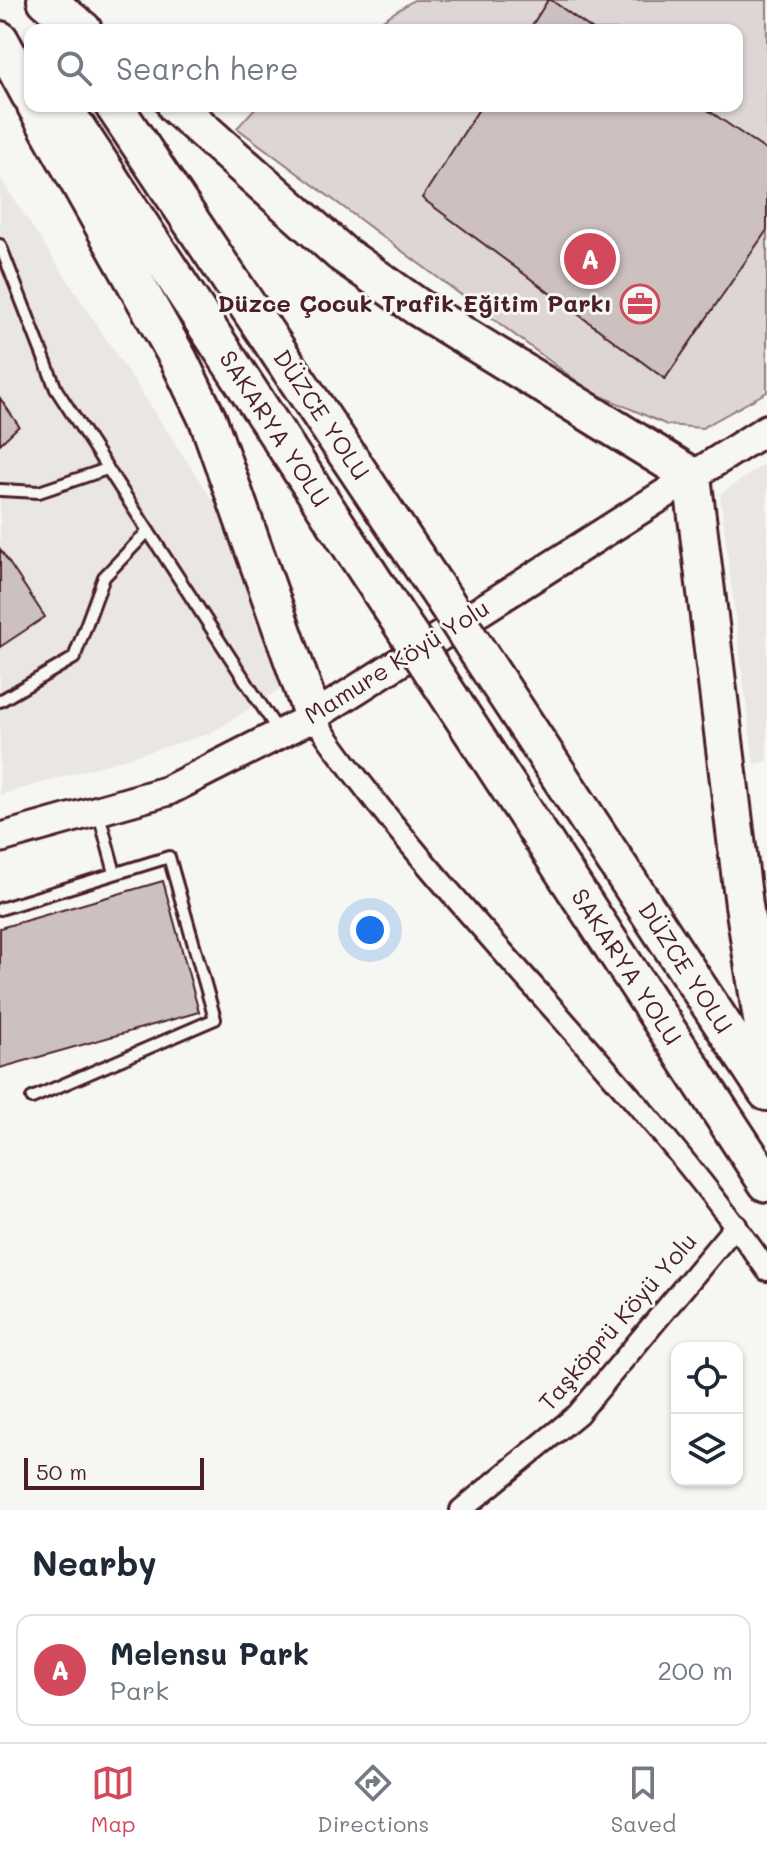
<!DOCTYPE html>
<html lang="en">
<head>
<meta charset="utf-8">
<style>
  :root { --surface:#fff; --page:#f6f6f7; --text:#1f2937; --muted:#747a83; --line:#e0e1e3; --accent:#d1495b }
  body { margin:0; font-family:Mali,sans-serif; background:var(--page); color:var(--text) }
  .controls { position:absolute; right:24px; bottom:24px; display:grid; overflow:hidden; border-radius:16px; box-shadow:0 2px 6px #0004 }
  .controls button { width:72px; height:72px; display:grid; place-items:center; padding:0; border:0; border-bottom:2px solid var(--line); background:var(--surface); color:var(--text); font:40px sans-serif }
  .scale { position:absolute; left:24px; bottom:20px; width:180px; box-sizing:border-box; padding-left:8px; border:4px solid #4a1f2b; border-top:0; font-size:22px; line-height:28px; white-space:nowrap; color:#4a1f2b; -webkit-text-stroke:6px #f6f6f2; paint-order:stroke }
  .you { position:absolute; left:370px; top:930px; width:28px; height:28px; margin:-20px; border:6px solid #fff; border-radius:50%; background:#1a73e8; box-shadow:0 0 0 12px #1a73e833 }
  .badge { display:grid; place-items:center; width:52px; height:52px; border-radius:50%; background:var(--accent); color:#fff; font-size:26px; font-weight:700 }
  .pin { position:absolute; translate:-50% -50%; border:4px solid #fff; box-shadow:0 2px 8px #0006 }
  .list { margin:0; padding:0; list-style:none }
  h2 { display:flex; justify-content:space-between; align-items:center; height:104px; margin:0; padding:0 32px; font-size:34px }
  h2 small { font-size:26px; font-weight:400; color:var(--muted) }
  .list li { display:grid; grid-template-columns:52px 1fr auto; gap:24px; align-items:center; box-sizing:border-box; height:112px; margin:0 16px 16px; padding:0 16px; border:2px solid var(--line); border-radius:16px }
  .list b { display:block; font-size:30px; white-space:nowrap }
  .list p { margin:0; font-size:26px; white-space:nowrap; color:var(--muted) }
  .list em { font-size:26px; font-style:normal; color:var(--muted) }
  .icon { flex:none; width:44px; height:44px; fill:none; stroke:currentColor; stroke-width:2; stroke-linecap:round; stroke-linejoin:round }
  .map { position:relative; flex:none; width:767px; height:1510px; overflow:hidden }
  .search { position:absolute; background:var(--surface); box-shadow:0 2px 6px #0004; left:24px; right:24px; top:24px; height:88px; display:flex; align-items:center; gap:20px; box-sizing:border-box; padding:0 28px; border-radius:16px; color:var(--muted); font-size:30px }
  .sheet { height:232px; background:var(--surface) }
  nav { display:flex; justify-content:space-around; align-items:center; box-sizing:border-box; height:112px; border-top:2px solid var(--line); background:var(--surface); font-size:22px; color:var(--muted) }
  nav a { display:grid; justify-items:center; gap:4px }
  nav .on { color:var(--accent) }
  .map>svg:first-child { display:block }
  .built { fill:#e9e6e3 }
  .green { fill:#ddd6d5; stroke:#947a80; stroke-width:2 }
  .building { fill:#ccc1c0; stroke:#4a1f2b; stroke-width:2 }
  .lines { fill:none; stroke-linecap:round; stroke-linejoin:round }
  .lane-casing { stroke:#4a1f2b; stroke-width:16 }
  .street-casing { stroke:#4a1f2b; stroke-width:26 }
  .secondary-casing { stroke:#4a1f2b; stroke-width:34 }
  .highway-casing { stroke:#4a1f2b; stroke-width:42 }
  .lane { stroke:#f6f6f2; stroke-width:10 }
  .street { stroke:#f6f6f2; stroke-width:20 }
  .secondary { stroke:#f6f6f2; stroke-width:28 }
  .highway { stroke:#f6f6f2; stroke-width:36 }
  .highway-bridge-casing { stroke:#4a1f2b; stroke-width:42; stroke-linecap:butt }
  .highway-bridge { stroke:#f6f6f2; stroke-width:36 }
  .labels { text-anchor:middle; stroke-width:6; stroke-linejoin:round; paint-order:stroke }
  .poi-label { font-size:24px; font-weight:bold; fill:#4a1f2b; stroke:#f6f6f2; text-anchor:end }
  .street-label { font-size:24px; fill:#4a1f2b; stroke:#f6f6f2 }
</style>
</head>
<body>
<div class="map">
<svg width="767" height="1510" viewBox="0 0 767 1510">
  <rect width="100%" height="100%" fill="#f6f6f2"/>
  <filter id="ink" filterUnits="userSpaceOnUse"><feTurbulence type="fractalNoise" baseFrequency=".0125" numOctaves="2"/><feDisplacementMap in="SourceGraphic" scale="16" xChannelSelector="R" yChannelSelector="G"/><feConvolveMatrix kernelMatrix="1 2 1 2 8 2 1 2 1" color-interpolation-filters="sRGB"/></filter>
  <g filter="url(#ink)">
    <g class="built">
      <polygon points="0,178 277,598 285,686 209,734 0,795"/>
      <polygon points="767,462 767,762 754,764 720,494"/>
    </g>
    <polygon class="green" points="414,0 767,0 767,392 702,428 667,425 590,391 237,128 257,106 737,106 737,30 367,30"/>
    <g class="building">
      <polygon points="548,0 551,0 593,30 529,30"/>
      <polygon points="481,106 702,106 767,151 767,230 665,379 422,198"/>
      <polygon points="0,398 19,426 0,444"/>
      <polygon points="0,549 45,617 0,647"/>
      <polygon points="163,881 199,1012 0,1068 0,928"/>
    </g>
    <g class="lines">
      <defs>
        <g id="lane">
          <polyline points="0,245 56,389 278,731"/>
          <polyline points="0,490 39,492 107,469"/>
          <polyline points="0,701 74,658 104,577 148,531"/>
          <polyline points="99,814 115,873"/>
          <polyline points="0,909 169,857 215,1019 32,1098"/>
        </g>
        <g id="street">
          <path d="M313,717c135,196 317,356 454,553"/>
          <polyline points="461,1510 578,1414 736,1225"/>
        </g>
        <polyline id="secondary" points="0,838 167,791 313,717 767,429"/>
        <g id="highway">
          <polyline points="46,0 83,30"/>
          <polyline points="0,40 30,95"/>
          <polyline points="36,106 179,360 208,420 313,717"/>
          <polyline points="114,106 447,604"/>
          <polyline points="176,106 341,253 419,308 692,476 744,905 767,1051"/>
          <polyline points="63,107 407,632"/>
          <polyline points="472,643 767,1092"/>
          <polyline points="432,670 767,1183"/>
        </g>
      </defs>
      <use href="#lane" class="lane-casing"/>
      <use href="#street" class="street-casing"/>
      <use href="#secondary" class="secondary-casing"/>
      <use href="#highway" class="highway-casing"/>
      <use href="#lane" class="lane"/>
      <use href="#street" class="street"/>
      <use href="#secondary" class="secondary"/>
      <use href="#highway" class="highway"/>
      <defs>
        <g id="highway-bridge">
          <polyline points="447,604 472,643"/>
          <polyline points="407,632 432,670"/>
        </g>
      </defs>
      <use href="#highway-bridge" class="highway-bridge-casing"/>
      <use href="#highway-bridge" class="highway-bridge"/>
    </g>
  </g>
  <defs>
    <symbol id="office-ring" viewBox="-11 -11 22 22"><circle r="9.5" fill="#f6f6f2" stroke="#d1495b" stroke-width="1.5"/><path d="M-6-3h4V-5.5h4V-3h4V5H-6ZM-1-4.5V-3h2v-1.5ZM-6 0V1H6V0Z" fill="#d1495b"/></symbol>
  </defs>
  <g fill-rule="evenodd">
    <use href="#office-ring" x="618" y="282" width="44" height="44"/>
  </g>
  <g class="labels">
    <g class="poi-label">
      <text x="612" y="312">Düzce Çocuk Trafik Eğitim Parkı</text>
    </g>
    <g class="street-label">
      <text transform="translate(321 415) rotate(56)" y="8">DÜZCE YOLU</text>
      <text transform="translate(274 429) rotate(57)" y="8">SAKARYA YOLU</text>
      <text transform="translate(397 662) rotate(-32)" y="8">Mamure Köyü Yolu</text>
      <text transform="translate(626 967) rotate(57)" y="8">SAKARYA YOLU</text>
      <text transform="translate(685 968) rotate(57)" y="8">DÜZCE YOLU</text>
      <text transform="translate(618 1322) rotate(-49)" y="8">Taşköprü Köyü Yolu</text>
    </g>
  </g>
</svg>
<div class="controls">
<button><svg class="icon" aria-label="locate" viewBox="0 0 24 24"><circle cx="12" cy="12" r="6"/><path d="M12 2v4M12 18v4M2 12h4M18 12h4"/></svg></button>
<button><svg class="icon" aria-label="layers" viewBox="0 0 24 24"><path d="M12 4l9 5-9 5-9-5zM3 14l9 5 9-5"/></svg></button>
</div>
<div class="scale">50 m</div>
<div class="you"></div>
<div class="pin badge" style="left:590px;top:259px">A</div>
<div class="search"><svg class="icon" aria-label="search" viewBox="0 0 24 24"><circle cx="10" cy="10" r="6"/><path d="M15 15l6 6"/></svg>Search here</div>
</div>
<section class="sheet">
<h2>Nearby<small></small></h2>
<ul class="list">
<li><span class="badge">A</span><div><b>Melensu Park</b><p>Park</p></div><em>200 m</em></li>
</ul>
</section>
<nav>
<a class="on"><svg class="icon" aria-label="map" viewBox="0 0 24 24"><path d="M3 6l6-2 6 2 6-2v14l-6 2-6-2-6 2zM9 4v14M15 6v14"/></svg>Map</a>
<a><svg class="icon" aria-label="directions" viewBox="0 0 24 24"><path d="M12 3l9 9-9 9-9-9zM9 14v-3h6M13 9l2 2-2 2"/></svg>Directions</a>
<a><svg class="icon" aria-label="saved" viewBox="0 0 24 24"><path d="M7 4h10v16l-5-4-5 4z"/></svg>Saved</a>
</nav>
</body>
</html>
